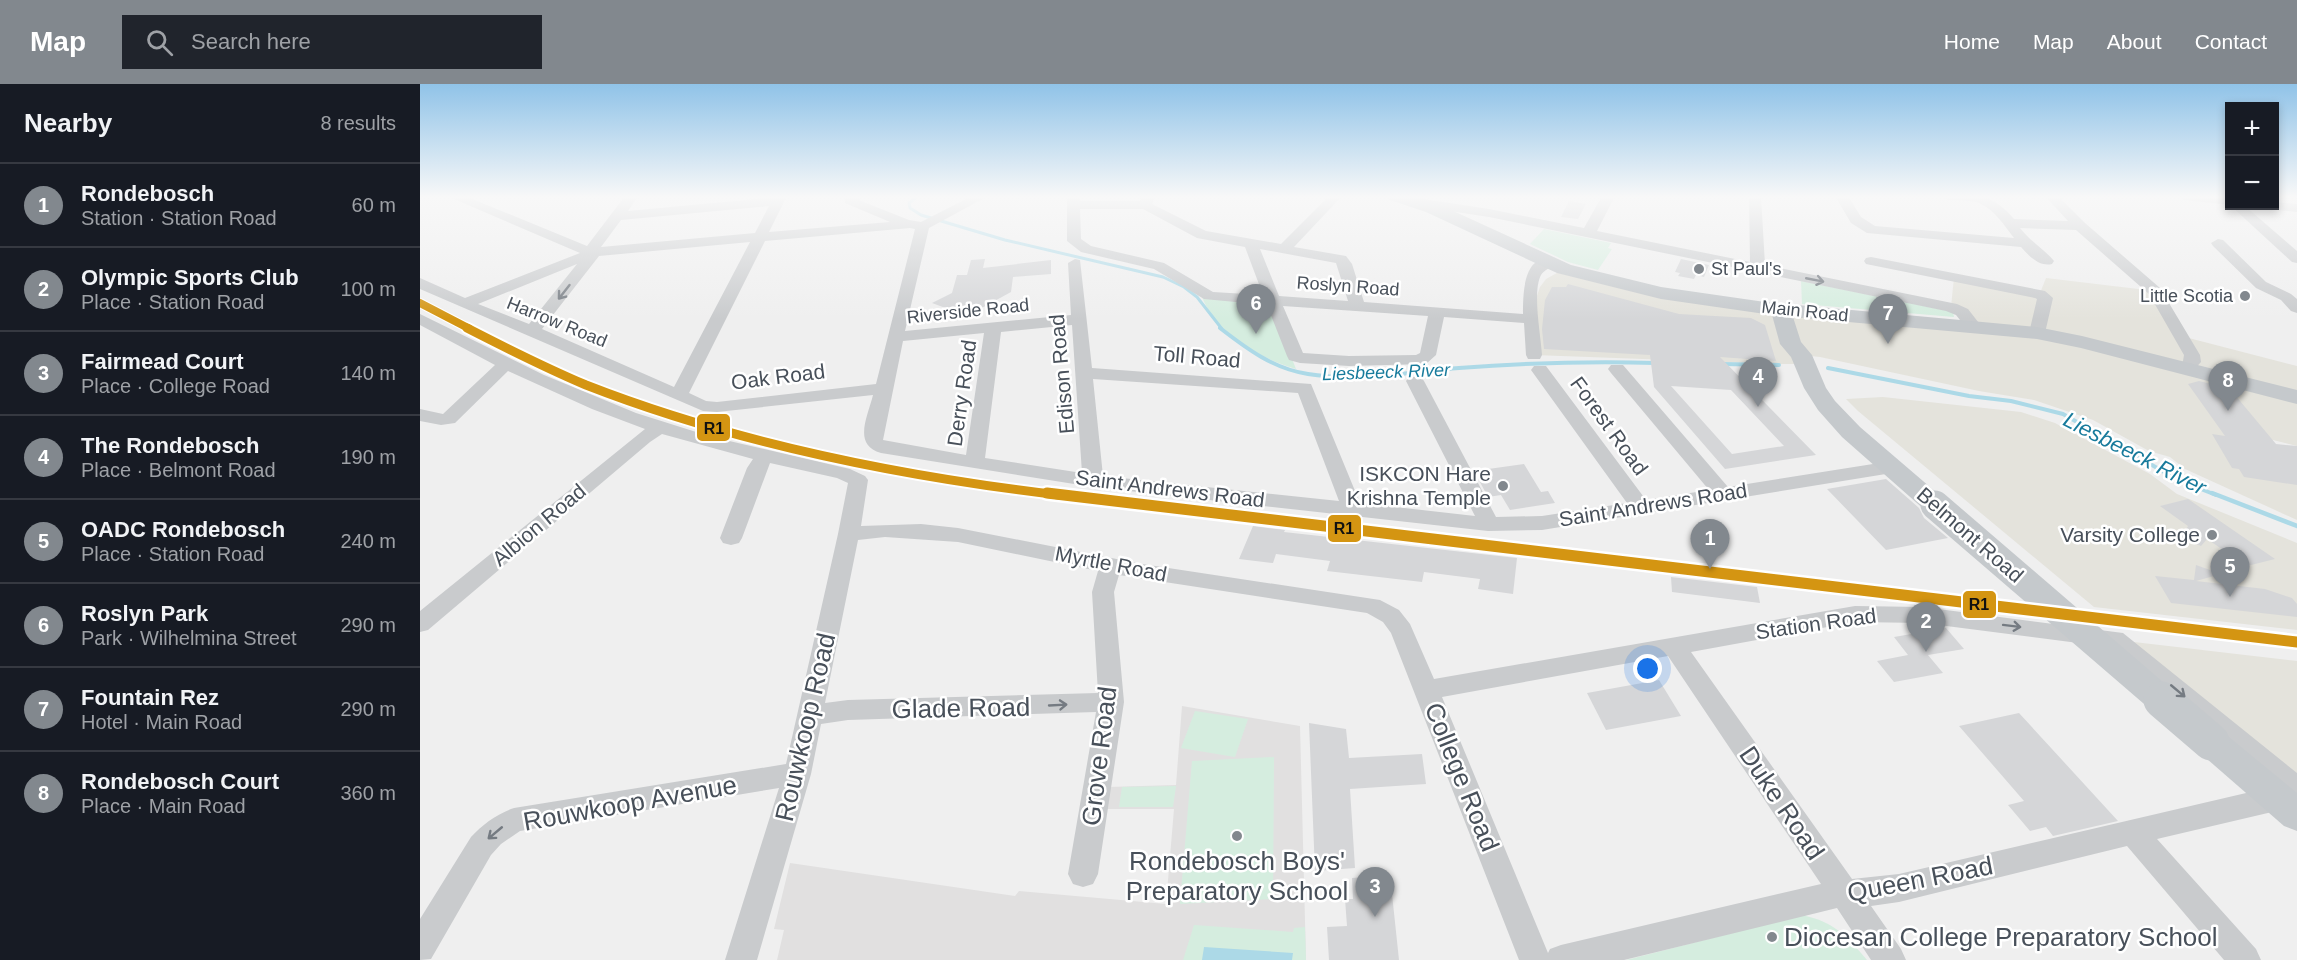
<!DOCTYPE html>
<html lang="en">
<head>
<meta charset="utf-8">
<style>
  :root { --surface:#171b24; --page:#20242c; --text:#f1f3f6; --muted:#9ea1a6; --line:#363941; --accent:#82888e }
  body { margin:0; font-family:Arial,sans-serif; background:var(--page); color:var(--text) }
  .controls { position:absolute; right:18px; top:18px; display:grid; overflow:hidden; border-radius:0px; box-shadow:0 3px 9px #0003 }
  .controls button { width:54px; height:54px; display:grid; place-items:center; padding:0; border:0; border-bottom:2px solid var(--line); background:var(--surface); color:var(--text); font:30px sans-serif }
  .you { position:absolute; left:1228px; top:585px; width:21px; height:21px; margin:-15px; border:4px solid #fff; border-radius:50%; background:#1a73e8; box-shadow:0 0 0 9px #1a73e833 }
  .badge { display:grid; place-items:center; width:39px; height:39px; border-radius:50%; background:var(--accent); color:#fff; font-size:20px; font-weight:700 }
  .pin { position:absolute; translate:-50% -50px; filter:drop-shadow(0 2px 3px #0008) }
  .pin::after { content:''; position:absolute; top:32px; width:21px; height:18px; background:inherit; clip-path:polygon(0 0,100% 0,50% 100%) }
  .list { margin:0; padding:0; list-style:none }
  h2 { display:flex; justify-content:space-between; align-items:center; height:78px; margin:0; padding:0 24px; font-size:26px }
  h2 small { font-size:20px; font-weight:400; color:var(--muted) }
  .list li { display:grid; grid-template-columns:39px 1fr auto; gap:18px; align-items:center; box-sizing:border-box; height:84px; padding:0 24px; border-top:2px solid var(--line) }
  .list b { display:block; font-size:22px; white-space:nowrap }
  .list p { margin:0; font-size:20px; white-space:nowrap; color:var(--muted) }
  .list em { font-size:20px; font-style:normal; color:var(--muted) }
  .icon { flex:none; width:33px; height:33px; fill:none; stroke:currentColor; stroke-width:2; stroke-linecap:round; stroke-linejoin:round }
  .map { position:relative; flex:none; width:1877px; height:876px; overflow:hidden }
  header { display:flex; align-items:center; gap:36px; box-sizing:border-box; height:84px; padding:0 30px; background:var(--accent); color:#fff }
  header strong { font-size:28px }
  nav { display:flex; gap:33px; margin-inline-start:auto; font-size:21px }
  .search { width:420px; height:54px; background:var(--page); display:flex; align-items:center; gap:15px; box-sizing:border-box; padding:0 21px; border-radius:0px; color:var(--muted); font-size:22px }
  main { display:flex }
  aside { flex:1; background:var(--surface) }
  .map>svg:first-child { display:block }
  .commercial { fill:#e4e3dc }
  .education { fill:#e1e0e0 }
  .green { fill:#d5eddf }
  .water { fill:#acd9e7 }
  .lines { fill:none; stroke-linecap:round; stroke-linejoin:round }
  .stream-far2 { stroke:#acd9e7; stroke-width:3 }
  .stream-far1 { stroke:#acd9e7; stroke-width:4 }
  .stream { stroke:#acd9e7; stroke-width:4.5 }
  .building { fill:#d5d6d8; fill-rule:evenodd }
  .minor { fill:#c9cbcd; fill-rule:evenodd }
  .major { fill:#c5c9cc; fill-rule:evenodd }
  .major-bridge-far1 { stroke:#c5c9cc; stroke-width:29 }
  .major-bridge { stroke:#c5c9cc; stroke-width:37 }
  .rail-1-far2-casing { stroke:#fff; stroke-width:10 }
  .rail-1-far1-casing { stroke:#fff; stroke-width:13 }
  .rail-1-casing { stroke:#fff; stroke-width:16 }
  .rail-1-far2 { stroke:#d49512; stroke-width:8 }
  .rail-1-far1 { stroke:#d49512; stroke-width:9 }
  .rail-1 { stroke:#d49512; stroke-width:11 }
  .oneway { stroke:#757b82 }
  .poi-dot { fill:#82888e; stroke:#fff; stroke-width:2 }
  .labels { text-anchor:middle; stroke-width:5; stroke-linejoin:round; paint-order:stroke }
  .far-poi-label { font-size:18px; fill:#48505a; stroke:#fff; text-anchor:start }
  .far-street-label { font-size:18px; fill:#48505a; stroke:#fff }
  .far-water-label { font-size:18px; font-style:italic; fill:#187b9c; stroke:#fff }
  .street-label { font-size:21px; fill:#48505a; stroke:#fff }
  .poi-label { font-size:21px; fill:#48505a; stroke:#fff; text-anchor:end }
  .water-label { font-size:22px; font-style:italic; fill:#187b9c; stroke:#fff }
  .near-street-label { font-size:26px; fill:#48505a; stroke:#fff }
  .near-poi-label { font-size:26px; fill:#48505a; stroke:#fff }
  .line-badge { stroke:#fff; stroke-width:2 }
  .pale-badge-label { font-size:16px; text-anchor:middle; font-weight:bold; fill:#111 }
</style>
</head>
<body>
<header>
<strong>Map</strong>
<div class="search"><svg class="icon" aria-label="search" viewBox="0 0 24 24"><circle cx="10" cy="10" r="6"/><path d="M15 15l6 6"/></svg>Search here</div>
<nav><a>Home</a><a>Map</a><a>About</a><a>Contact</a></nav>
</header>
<main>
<aside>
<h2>Nearby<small>8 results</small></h2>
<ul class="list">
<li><span class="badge">1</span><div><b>Rondebosch</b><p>Station · Station Road</p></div><em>60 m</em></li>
<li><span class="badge">2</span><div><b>Olympic Sports Club</b><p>Place · Station Road</p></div><em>100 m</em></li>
<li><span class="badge">3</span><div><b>Fairmead Court</b><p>Place · College Road</p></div><em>140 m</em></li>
<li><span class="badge">4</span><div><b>The Rondebosch</b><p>Place · Belmont Road</p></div><em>190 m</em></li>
<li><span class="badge">5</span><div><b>OADC Rondebosch</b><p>Place · Station Road</p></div><em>240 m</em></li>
<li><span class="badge">6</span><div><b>Roslyn Park</b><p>Park · Wilhelmina Street</p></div><em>290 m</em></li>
<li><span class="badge">7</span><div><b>Fountain Rez</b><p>Hotel · Main Road</p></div><em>290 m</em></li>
<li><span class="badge">8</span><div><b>Rondebosch Court</b><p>Place · Main Road</p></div><em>360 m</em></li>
</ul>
</aside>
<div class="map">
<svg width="1877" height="876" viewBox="0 0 1877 876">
  <rect width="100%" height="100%" fill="#efefef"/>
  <g class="commercial">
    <polygon points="1144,185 1241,209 1553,243 1531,223 1534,193 1620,209 1626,194 1735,207 1761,252 1877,282 1877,362 1849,355 1877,390 1877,436 1765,385 1750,373 1729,367 1673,336 1614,316 1559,307 1400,273 1381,271 1385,280 1362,280 1114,271 1112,226 1120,203 1126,195"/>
    <polygon points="1463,313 1601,328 1635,339 1730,390 1757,410 1877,459 1877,546 1674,523 1438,327 1426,315"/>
    <polygon points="1697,556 1877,577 1877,705"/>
  </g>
  <polygon class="education" points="762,622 880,642 886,876 357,876 364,846 354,845 370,779 595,812 599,807 746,820 754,725 685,725 688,703 756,701"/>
  <g class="green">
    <polygon points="1124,145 1191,159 1188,164 1192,165 1178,186 1148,178 1110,160"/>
    <polygon points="1381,197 1533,228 1534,233 1382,220"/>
    <path d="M782,213l68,6 26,66c-37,-11 -79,-34 -94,-72z"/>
    <polygon points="775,627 828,635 815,673 761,664"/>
    <polygon points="854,673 853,815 760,820 772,677"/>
    <polygon points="756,702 753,723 699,723 702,703"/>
    <path d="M1382,831c32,7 44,20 65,45h-241z"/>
    <polygon points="774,841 873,848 874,844 885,843 886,876 763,876"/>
  </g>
  <polygon class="water" points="784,863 873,869 872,876 782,876"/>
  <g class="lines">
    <polyline class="stream-far2" points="498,112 489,119 490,124 501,131 585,156 743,193 764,203 777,213 802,245"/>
    <g class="stream-far1">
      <path d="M800,244c27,21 54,41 88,46 49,8 102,-2 151,-6 66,-5 131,-7 197,-5"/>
      <polyline points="1301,280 1359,281"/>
      <polyline points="1408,284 1549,312 1591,317 1643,330 1758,396 1796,411"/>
    </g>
    <polyline class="stream" points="1792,409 1877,442"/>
  </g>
  <g class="building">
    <polygon points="1149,117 1166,120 1158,135 1141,133"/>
    <polygon points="565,175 563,184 631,176 631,190 593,193 591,208 547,232 512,219 532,209 537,191 547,191 551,176"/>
    <polygon points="1261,175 1289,181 1284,193 1276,191 1274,195 1258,192 1260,189 1255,188"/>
    <path d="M1148,200l111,30 72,4 14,7 11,36 -56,-4 96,98 -91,14 -71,-82 -4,-32 -106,-6 -2,-20 3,-29 7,-13h14zM1251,302l60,4 53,56 -52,8z"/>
    <polygon points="1779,297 1810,305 1856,360 1877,362 1877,401 1824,393 1819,385 1812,384 1792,350 1805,352 1768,300"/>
    <polygon points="1104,380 1121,408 1128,407 1135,419 1090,426 1081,411 1068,413 1054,387"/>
    <polygon points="1466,395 1499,424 1504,434 1528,454 1466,466 1407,405"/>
    <polygon points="1768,415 1855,475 1827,482 1787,455 1781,462 1761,454 1768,442 1740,422"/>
    <polygon points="833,442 865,446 864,448 1097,474 1093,510 1058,505 1060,495 1004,488 1002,498 907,487 910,477 856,470 853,479 819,475"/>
    <polygon points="1776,481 1801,490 1776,497 1845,505 1872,514 1877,520 1877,533 1751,519 1735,492 1774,496"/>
    <polygon points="1251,493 1337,503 1340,519 1252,508"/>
    <polygon points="1526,544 1544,565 1508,571 1523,589 1474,598 1457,577 1488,571 1474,553"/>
    <polygon points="1239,596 1261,632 1186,646 1167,609"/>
    <polygon points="1599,629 1698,737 1633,752 1626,743 1610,747 1588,721 1604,717 1539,642"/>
    <polygon points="889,639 926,645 929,674 1002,670 1006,700 930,705 935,784 895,787"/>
    <polygon points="970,791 979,876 909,876 907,843 927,842 925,815 933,815 932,794"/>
  </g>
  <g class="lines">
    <g class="minor">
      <path d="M27,112h18l122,50 38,-50h13l-10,15 159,-15 -18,36 121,-10 -45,-19 -1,-7h12l5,5 48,19 12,2 51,-26h16l-59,32 -24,103 166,-16 -3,-52 7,-4 5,1 12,108 219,16 49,119 115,13 -69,-135 3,-4h12l3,4 72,136 46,-1 85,-13 -96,-133 3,-4h12l100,134 63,-10 -98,-117 -3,-4 3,-4h12l105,122 164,-26 7,2 3,4 -3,4 -7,2 -350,57 -54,1 -395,-44 -212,-34c-29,-8 -13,-37 -8,-58l-156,17 -14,-1 -283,-122v-11l45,20 115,-45zM349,122l-14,27 -154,14 20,-27zM490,144l5,1 -39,155 -159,18 -11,-1 -17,-8 76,-152zM330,158l-76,145 -132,-58 57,-73zM157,180l-48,60 -51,-20zM652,241l10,148 -97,-15 16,-126zM564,249l-18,122 -83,-15 20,-99zM673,295l205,14 41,108 -236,-25z"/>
      <path d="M647,112h12l1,5h60l2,-5h13l-3,8 54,27 75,13 48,-48h13l-48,51 52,9 6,8 12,38 159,12c0,-19 0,-62 30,-54l2,3c-4,5 -11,7 -14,12 -9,17 0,61 1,80l-2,4h-12l-2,-4 -2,-32 -80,-6 -8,38 -10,9 -77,2 -49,-3 -11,-3 -2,-4 -20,-51 -63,-6 -50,-30 -73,-17 -14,-11zM660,125h63l54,29 48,9 18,48 -50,-3 -49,-29 -73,-17 -10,-7zM840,165l76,14 12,38 -69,-5zM863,222l145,10 -8,37 -4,2 -67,1 -46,-3z"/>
      <polygon points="1182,112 1195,112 1177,147 1330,178 1329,112 1341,112 1345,181 1537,220 1548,225 1562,243 1560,246 1548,246 1536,231 1526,227 1069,133 997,122 990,118 997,114 1069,125 1164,144"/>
      <path d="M1415,112h13l13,21 14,9 139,12c-10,-13 -20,-29 -35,-35 -12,-5 -29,1 -38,-7 34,0 48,-6 73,23l54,2 -23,-25h13l27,27 75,65 40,67 1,7 -10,11h-12l-3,-4 7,-8 1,-6 -35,-61 -73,-64 -56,-2c11,14 24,21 34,33l-2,3c-13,3 -23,-8 -31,-17l-154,-14 -16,-10z"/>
      <polygon points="1758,112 1810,113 1810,121 1764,116"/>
      <polygon points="1854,118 1877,120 1877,128 1848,125 1847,122 1854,122"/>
      <polygon points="1811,122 1825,122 1877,167 1877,179 1872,178"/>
      <polygon points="1798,155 1803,156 1846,198 1871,210 1877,215 1877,229 1871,227 1861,216 1836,204 1793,162 1791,159"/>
      <polygon points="1451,173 1625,207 1633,214 1625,249 1617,254 1609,249 1617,215 1615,214 1446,180 1444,177 1446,174"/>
      <path d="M0,230l124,61 92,38 76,24 138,32 15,7 3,4 -7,46 60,-2 37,4 184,36 238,36 19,10 11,14 24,55 421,-73 68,1 200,26 174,140v28l-5,-2 -3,9 -132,31 99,110 5,11h-37l-97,-114 -228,56 -28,4 30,43 5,11h-35l-34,-52 -213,52h-105l-128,-327 -8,-11 -16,-9 -248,-38 -5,17 10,110 -26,172 -5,10 -10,3 -10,-3 -5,-10 28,-162 -248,8 -27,4 -10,50 -54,186h-32l54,-172 -259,43 -19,13 -10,11 -60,104 -11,1v-41l51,-82c12,-13 26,-23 43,-29l272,-44 52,-230 10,-51 -11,-5 -67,-15 -28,75 -3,5 -8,2 -8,-2 -3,-5 27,-70 6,-9 -91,-25 -12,8 -222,188 -8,2v-21l225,-182 -53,-20 -84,-38 -53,52 -14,2 -21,-4v-12l23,5 52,-49 -75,-40zM465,453l73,5 140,29 -6,21 6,101 -250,7 -23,3 33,-163zM1435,538l68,1 186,24 168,141 -18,2 -360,84 -47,5 -161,-227zM1248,572l153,228 -260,61 -11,4 -2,4 -106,-256z"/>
    </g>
    <g class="major">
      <polygon points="968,112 993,112 1018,120 1151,181 1241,203 1345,218 1617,243 1662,252 1877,306 1877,320 1661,264 1617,255 1373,233 1381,258 1392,271 1406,304 1415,317 1440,343 1524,415 1528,421 1524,427 1515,429 1506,427 1422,353 1398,326 1384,304 1371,273 1360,260 1352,231 1241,215 1137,189 1006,128 970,116"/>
      <polygon points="1791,644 1803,648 1877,709 1877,747 1864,742 1779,668 1774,658 1779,648"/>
    </g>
    <polyline class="major-bridge-far1" points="1515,421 1744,618"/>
    <polyline class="major-bridge" points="1742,616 1791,658"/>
    <defs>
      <polyline id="rail-1-far2" points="0,219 50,245"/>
      <path id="rail-1-far1" d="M47,244c39,20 79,40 119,57 151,59 313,91 473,110"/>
      <polyline id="rail-1" points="627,409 1877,558"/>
    </defs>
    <use href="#rail-1-far2" class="rail-1-far2-casing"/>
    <use href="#rail-1-far1" class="rail-1-far1-casing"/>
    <use href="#rail-1" class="rail-1-casing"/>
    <use href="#rail-1-far2" class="rail-1-far2"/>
    <use href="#rail-1-far1" class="rail-1-far1"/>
    <use href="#rail-1" class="rail-1"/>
  </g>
  <defs><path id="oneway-shaft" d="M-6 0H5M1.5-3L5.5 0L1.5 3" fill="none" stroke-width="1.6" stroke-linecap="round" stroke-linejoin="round" transform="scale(1.5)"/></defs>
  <g class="oneway">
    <use href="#oneway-shaft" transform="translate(1395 196) rotate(11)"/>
    <use href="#oneway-shaft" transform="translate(144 208) rotate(128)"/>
    <use href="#oneway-shaft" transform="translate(1592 542) rotate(7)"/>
    <use href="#oneway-shaft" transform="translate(1758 607) rotate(40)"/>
    <use href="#oneway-shaft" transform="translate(638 621) rotate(-3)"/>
    <use href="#oneway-shaft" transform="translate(75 749) rotate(140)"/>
  </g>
  <linearGradient id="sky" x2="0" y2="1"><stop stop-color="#90c3e8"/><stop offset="0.48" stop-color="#f8f8f8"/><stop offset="1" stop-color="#f8f8f8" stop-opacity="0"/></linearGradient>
  <rect width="1877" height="235" fill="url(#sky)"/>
  <g class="poi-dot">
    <circle cx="1279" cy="185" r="6"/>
    <circle cx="1825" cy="212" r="6"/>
    <circle cx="1083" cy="402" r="6"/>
    <circle cx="1792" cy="451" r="6"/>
    <circle cx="817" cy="752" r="6"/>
    <circle cx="1352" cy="853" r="6"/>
  </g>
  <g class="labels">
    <g class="far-poi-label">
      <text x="1291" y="191">St Paul's</text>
      <text x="1813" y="218" text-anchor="end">Little Scotia</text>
    </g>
    <g class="far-street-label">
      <text transform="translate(928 202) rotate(4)" y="6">Roslyn Road</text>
      <text transform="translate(548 227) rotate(-6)" y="6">Riverside Road</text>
      <text transform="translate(1385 227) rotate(6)" y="6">Main Road</text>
      <text transform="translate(137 238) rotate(22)" y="6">Harrow Road</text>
    </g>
    <g class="far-water-label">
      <text transform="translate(966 288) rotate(-2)" y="6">Liesbeeck River</text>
    </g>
    <g class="street-label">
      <text transform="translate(777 273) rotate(5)" y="7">Toll Road</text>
      <text transform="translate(642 290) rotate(-95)" y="7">Edison Road</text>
      <text transform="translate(358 293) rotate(-7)" y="7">Oak Road</text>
      <text transform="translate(542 309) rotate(-82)" y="7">Derry Road</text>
      <text transform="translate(1189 342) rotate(54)" y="7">Forest Road</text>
      <text transform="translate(750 405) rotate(7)" y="7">Saint Andrews Road</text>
      <text transform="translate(1233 421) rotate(-9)" y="7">Saint Andrews Road</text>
      <text transform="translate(119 441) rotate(-40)" y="7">Albion Road</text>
      <text transform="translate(1550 451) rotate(41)" y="7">Belmont Road</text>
      <text transform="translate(691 480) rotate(11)" y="7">Myrtle Road</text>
      <text transform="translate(1396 540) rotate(-8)" y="7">Station Road</text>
    </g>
    <g class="poi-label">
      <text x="1071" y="397">ISKCON Hare<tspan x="1071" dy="24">Krishna Temple</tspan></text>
      <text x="1780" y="458">Varsity College</text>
    </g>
    <g class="water-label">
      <text transform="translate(1715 369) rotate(27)" y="8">Liesbeeck River</text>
    </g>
    <g class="near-street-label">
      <text transform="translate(541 624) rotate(-1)" y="9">Glade Road</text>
      <text transform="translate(385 643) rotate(-77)" y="9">Rouwkoop Road</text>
      <text transform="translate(679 672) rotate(-83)" y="9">Grove Road</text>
      <text transform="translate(1042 693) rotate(68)" y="9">College Road</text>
      <text transform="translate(210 719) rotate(-10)" y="9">Rouwkoop Avenue</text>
      <text transform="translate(1362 719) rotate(56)" y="9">Duke Road</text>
      <text transform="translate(1500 795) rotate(-11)" y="9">Queen Road</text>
    </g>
    <g class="near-poi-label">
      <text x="817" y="786">Rondebosch Boys'<tspan x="817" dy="30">Preparatory School</tspan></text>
      <text x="1364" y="862" text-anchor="start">Diocesan College Preparatory School</text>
    </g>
  </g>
  <g class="line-badge">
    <rect x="276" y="329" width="35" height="29" rx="6" fill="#d49512"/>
    <rect x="907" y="430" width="35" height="29" rx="6" fill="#d49512"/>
    <rect x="1542" y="506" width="35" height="29" rx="6" fill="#d49512"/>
  </g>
  <g class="pale-badge-label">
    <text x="294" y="350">R1</text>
    <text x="924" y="450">R1</text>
    <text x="1559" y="526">R1</text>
  </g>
</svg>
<div class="controls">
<button>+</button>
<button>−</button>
</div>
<div class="you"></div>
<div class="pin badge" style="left:1290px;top:485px">1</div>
<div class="pin badge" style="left:1506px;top:568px">2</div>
<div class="pin badge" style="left:955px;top:833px">3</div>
<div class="pin badge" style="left:1338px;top:323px">4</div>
<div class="pin badge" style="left:1810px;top:513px">5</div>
<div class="pin badge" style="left:836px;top:250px">6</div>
<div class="pin badge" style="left:1468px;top:260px">7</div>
<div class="pin badge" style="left:1808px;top:327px">8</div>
</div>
</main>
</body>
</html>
